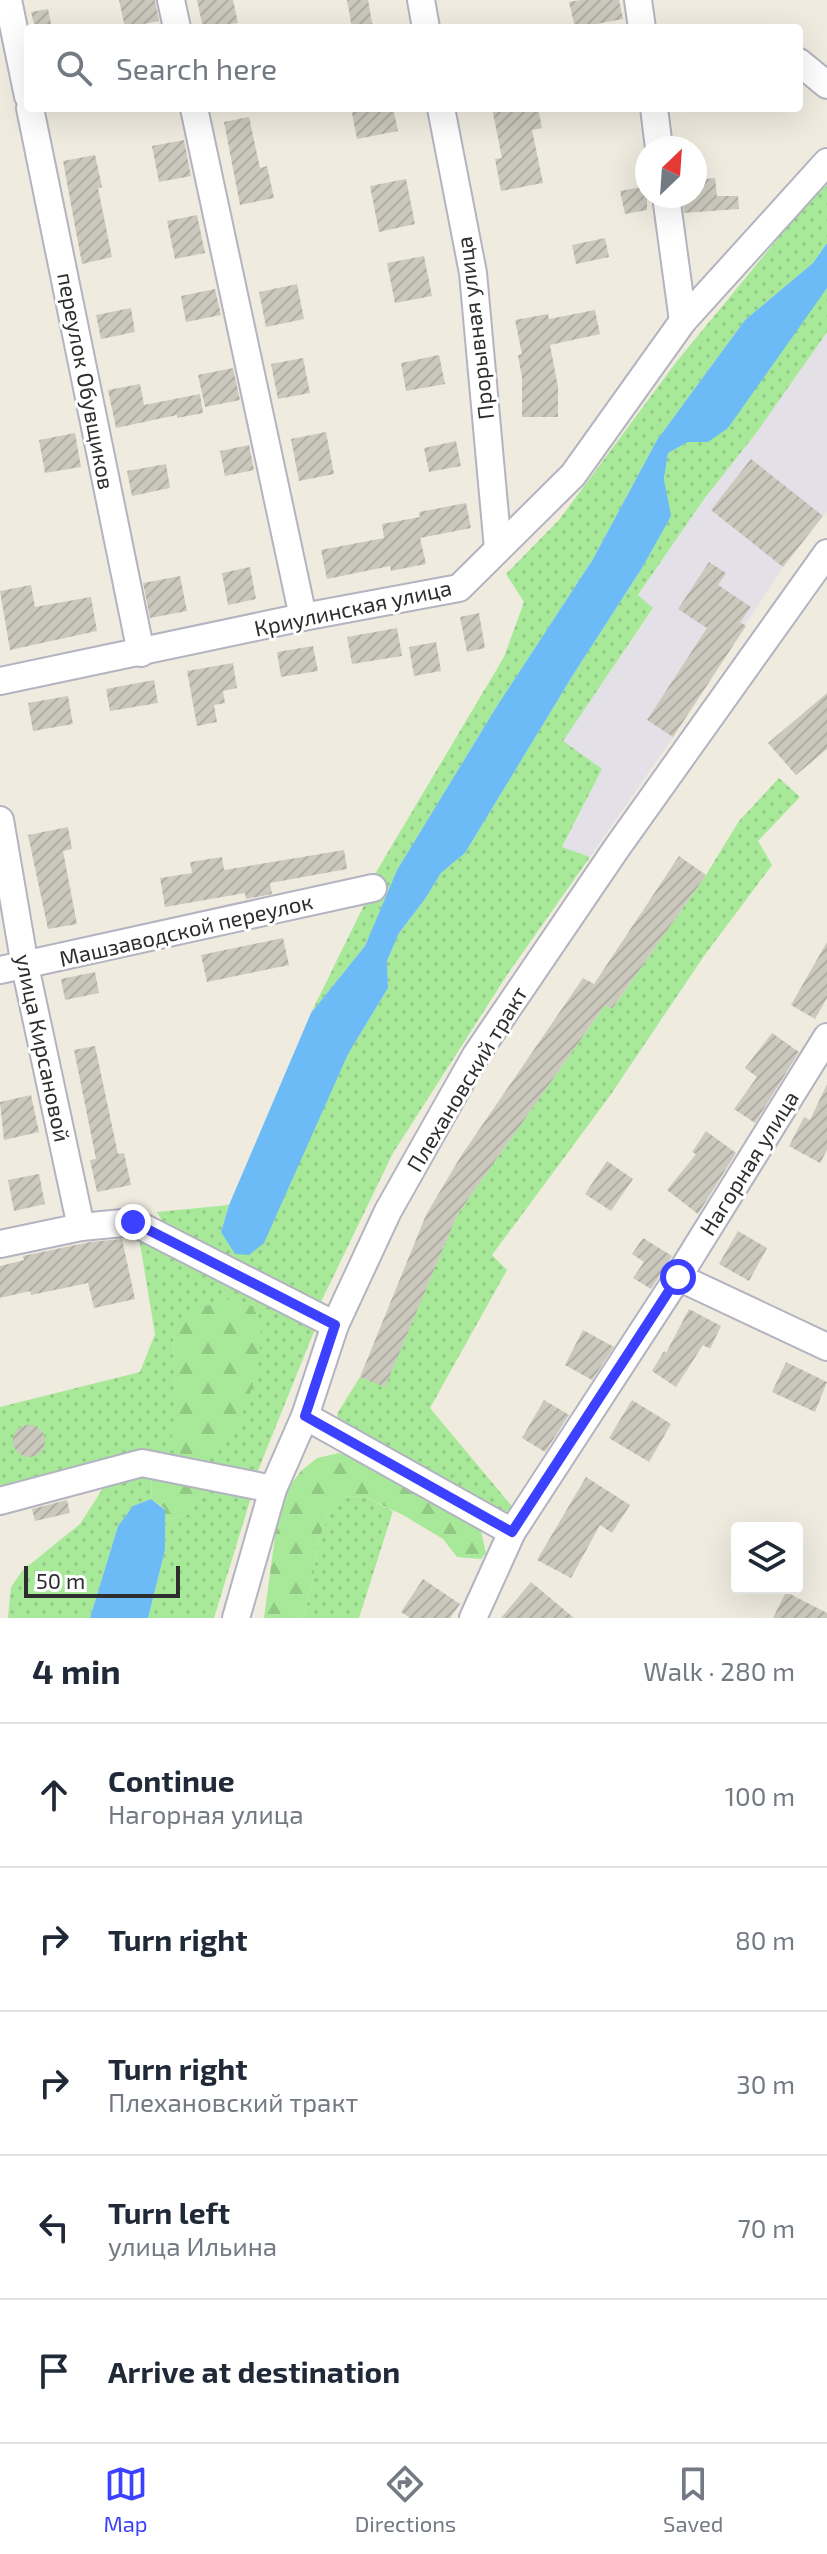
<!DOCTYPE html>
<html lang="en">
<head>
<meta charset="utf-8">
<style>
  :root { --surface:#fff; --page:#f6f6f7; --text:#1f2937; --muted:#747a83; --line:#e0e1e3; --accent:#3c41ff }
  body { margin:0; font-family:"Exo 2",sans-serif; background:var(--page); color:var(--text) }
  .controls { position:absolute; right:24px; bottom:24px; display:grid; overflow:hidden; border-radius:8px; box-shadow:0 8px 32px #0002 }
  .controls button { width:72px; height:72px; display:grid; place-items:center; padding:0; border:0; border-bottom:2px solid var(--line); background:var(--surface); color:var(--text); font:40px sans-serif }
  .compass { position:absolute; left:635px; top:136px; width:72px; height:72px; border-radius:50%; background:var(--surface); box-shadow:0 8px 32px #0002; rotate:25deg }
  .scale { position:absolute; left:24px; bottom:20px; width:156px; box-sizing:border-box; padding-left:8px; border:4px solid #2d2d2d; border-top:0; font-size:22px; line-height:28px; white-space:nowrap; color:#2d2d2d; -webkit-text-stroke:6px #fff; paint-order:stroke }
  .stop { position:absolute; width:24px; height:24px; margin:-18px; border:6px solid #3c41ff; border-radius:50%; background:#fff }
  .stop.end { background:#3c41ff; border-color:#fff; box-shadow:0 2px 8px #0008 }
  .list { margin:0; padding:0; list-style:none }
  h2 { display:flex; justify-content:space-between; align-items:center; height:104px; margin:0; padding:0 32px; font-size:34px }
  h2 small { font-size:26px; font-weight:400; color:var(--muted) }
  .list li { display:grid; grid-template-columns:52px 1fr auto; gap:24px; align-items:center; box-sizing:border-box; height:144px; padding:0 32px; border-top:2px solid var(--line) }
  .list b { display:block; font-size:30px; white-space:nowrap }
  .list p { margin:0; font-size:26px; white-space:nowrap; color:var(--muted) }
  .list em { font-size:26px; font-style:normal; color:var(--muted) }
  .icon { flex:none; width:44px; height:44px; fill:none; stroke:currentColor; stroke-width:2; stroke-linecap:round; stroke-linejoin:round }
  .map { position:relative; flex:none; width:827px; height:1618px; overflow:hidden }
  .search { position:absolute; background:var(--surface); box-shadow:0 8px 32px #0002; left:24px; right:24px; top:24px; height:88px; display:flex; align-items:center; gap:20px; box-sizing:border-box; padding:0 28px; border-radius:8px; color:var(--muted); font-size:30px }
  .sheet { height:824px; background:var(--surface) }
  nav { display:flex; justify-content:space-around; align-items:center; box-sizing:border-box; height:112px; border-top:2px solid var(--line); background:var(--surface); font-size:22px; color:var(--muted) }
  nav a { display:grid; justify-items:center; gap:4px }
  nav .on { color:var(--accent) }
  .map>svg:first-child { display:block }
  .industrial { fill:#e3e0e8 }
  .grass { fill:url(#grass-dots); fill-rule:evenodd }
  .forest { fill:url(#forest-firs) }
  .water { fill:#6cbbf7 }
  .building { fill:url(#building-hatch) }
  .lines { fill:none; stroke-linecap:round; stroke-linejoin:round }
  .minor-casing { stroke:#b3b3c1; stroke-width:30 }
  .minor { stroke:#fff; stroke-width:26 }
  .route { stroke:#3c41ff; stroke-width:10 }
  .labels { text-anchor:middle; stroke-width:6; stroke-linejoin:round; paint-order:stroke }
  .street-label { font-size:22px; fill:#2d2d2d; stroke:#fff }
</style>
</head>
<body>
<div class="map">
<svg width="827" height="1618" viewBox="0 0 827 1618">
  <defs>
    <pattern id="grass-dots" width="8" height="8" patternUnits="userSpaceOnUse" patternTransform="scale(2)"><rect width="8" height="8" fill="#a7e999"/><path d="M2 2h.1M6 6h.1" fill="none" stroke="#90c884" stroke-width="1.8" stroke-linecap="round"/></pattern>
    <pattern id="forest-firs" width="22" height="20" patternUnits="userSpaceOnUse" patternTransform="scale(2)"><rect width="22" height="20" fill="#a7e999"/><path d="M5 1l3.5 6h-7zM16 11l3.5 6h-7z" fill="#90c884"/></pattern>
    <pattern id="building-hatch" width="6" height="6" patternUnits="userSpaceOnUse" patternTransform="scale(2)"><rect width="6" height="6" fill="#cbc9bd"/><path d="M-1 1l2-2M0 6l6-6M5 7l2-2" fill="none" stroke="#afada3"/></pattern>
  </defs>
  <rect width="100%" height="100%" fill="#efebdf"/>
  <polygon class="industrial" points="827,332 827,511 783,567 673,737 590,857 562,848 602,769 562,742 653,609 638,596 704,499 757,432"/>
  <g class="grass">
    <polygon points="827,185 827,243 813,263 745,320 657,440 593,559 497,706 397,870 365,946 311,1013 369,895 372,879 504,657 524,602 506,574 559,520 677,361 808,202"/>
    <polygon points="827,288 827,332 757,432 704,499 638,595 653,608 563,741 602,769 562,847 590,857 507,975 393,1153 319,1306 169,1233 157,1212 229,1205 221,1232 348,1054 388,988 387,961 399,933 425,899 441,873 465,853 573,675 642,568 670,516 664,479 668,453 688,442 708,442"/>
    <polygon points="779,778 800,797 758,841 772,865 704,956 609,1097 492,1255 507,1270 430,1408 515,1510 496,1513 341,1425 337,1414 360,1377 385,1386 457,1215 605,1005 612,1009 706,875 739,821"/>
    <path d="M138,1231l179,93 -62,154 -114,-20 -141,33v-84l140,-35 15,-38zM173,1334l87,9 -6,37 -12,31 -67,-10z"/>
    <polygon points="152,1474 151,1499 133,1506 118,1526 90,1618 8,1618 11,1587 23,1570 80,1524 107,1482"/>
    <polygon points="211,1483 253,1491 214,1618 148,1618 165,1550 165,1520 189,1514"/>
    <polygon points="363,1496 393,1511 359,1618 303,1618 312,1586 318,1542 328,1515 344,1497"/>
  </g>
  <g class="forest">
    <path d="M230,1299l19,4c3,5 8,11 10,16 8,29 -12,95 -29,119 -8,11 -23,19 -36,23l-23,-13 4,-47 -2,-67 26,-26z"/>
    <polygon points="339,1453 359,1460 481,1531 486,1553 481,1559 457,1557 443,1539 403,1515 363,1496 344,1497 328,1515 318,1542 312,1586 303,1618 264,1618 280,1499 301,1471 317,1458"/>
    <polygon points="152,1474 211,1483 189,1514 165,1520 165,1509 151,1499"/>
  </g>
  <g class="water">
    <polygon points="827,243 827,288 728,428 708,442 688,442 668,453 664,479 671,516 642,568 573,675 465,853 441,873 425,899 399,933 387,961 388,988 348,1054 264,1243 249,1255 235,1254 221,1232 229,1205 311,1013 365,946 397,870 497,706 593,559 657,440 745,320 813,263"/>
    <polygon points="151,1499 165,1510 165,1550 148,1618 90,1618 118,1526 133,1506"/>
  </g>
  <g class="building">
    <polygon points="119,0 155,0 159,21 125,28"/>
    <polygon points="197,0 233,0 238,23 203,28"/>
    <polygon points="347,0 368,0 373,28 352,28"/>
    <polygon points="581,0 619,0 623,19 575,28 569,2"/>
    <polygon points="48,9 52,28 35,28 31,12"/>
    <polygon points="351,108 393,108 398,131 357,139"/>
    <polygon points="492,108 538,108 542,128 532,130 543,183 501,191 495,159 502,158"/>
    <polygon points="249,117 260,168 267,166 274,198 240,205 224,122"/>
    <polygon points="184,140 191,176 159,182 152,146"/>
    <polygon points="95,155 102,187 98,188 112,257 82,264 63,161"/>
    <polygon points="715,178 717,196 738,196 739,209 684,213 682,196 695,196 695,180"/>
    <polygon points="406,179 415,224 379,232 370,186"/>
    <polygon points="647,186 647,210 625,214 620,191"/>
    <polygon points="197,215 205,253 175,259 167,221"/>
    <polygon points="605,238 609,257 576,264 572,245"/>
    <polygon points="424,256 432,296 395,303 387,263"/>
    <polygon points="297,284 304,319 266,327 259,292"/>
    <polygon points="215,289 221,315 186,322 181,296"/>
    <polygon points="131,308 135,332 101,339 96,315"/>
    <polygon points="595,310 600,334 550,345 558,387 558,417 522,417 522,378 518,355 522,354 515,320 548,314 549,319"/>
    <polygon points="439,355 445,384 406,391 401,363"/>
    <polygon points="303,358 310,393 278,399 271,364"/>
    <polygon points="233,368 240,400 205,407 198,375"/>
    <polygon points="140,384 144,405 200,394 203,413 177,418 177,415 116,428 108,390"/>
    <polygon points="326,432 334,474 299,481 291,439"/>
    <polygon points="75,433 81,467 45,473 39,440"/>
    <polygon points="456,441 461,466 429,472 424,448"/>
    <polygon points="249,445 254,470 225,476 220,451"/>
    <polygon points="751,459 823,516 783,567 711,510"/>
    <polygon points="166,464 170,488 132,496 127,471"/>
    <polygon points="466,503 471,528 420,538 426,564 391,571 390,566 327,579 321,550 384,538 382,524 420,517 419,512"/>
    <polygon points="709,562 726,573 718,585 751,607 740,622 746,626 673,737 647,720 707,628 678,609"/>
    <polygon points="250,567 256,599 228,605 222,573"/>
    <polygon points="180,576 187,611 150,618 143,583"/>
    <polygon points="31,585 35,607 91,597 97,631 10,650 0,591"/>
    <polygon points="479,613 485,648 467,652 460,617"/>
    <polygon points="397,628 402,656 352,664 347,637"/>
    <polygon points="436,642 441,671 414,676 409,647"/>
    <polygon points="313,646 318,671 281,677 277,652"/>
    <polygon points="233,663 237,688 223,691 225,703 214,705 217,722 197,726 187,671"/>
    <polygon points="154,680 158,703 110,711 106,689"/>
    <polygon points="827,693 827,749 796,775 768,743"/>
    <polygon points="68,696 73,724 33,731 28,703"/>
    <polygon points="68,827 72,849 63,851 77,924 48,929 28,835"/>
    <polygon points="344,850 347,869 270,883 272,894 246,899 245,893 165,907 160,878 192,873 190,862 222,857 224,870"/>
    <polygon points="679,856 706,875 612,1009 605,1005 457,1215 385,1387 360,1377 426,1215 461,1156 583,978 594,984"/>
    <polygon points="283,938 289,965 207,982 201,955"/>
    <polygon points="827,942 827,998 815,1019 791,1005"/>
    <polygon points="95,972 99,993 65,1000 61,979"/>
    <polygon points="772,1033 799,1052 755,1123 734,1109 757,1077 745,1068"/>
    <polygon points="95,1046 118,1154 124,1153 131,1185 97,1192 90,1160 96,1159 74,1050"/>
    <polygon points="827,1084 827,1150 820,1163 789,1146 804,1117 810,1120"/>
    <polygon points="31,1095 39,1132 4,1140 0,1102"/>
    <polygon points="706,1131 736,1153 698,1214 667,1190 696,1154 692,1152"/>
    <polygon points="607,1161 633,1179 611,1211 585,1194"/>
    <polygon points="39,1174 45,1204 14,1211 8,1180"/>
    <polygon points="738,1231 767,1248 749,1281 719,1264"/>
    <polygon points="643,1238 672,1256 651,1289 633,1278 644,1262 632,1254"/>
    <polygon points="122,1239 135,1299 94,1308 88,1283 31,1295 30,1291 0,1298 0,1266 24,1260 23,1256 90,1242"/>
    <polygon points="689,1309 721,1326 710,1349 703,1345 676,1387 652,1371 664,1351 666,1353"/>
    <polygon points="583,1330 614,1347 592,1380 565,1365"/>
    <polygon points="786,1362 827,1382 815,1412 772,1392"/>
    <polygon points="544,1400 569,1415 545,1452 522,1438"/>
    <polygon points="632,1400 671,1424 649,1462 609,1438"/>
    <circle cx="29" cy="1441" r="16"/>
    <polygon points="586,1477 630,1505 612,1533 600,1525 571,1578 537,1560"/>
    <polygon points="67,1500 70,1513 35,1521 32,1509"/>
    <polygon points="423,1579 460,1604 450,1618 410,1618 401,1612"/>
    <polygon points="531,1582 574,1618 501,1618"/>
    <polygon points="786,1592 827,1613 827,1618 773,1618"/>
  </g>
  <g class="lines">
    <defs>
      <g id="minor">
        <polyline points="8,0 28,96"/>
        <polyline points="171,0 177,28"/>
        <polyline points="421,0 426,28"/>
        <polyline points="638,0 642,28"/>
        <polyline points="799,62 827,85"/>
        <polyline points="30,108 141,653"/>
        <polyline points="194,108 303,617"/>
        <polyline points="441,108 473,273 498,549"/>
        <polyline points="654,108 659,148"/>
        <polyline points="666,196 683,321"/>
        <polyline points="0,681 303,617 459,588 573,475 683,321 827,162"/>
        <polyline points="0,820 25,966 81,1227"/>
        <polyline points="0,970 373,888"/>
        <polyline points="0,1244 81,1227 133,1222 335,1325"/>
        <polyline points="678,1277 827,1347"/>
        <polyline points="305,1416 512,1532"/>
        <polyline points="0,1501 142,1463 273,1489"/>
        <polyline points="236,1618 273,1489 305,1416 335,1325 388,1211 476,1055 616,849 827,553"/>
        <polyline points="473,1618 512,1532 678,1277 827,1037"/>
      </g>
    </defs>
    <use href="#minor" class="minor-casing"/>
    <use href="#minor" class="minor"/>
  </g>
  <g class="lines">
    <polyline class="route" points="133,1222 335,1325 305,1416 512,1532 678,1277"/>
  </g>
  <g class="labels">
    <g class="street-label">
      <text transform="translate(475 328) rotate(-97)" y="8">Прорывная улица</text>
      <text transform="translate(86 381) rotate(79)" y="8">переулок Обувщиков</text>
      <text transform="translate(353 608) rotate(-12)" y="8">Криулинская улица</text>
      <text transform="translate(186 930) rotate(-13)" y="8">Машзаводской переулок</text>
      <text transform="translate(43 1048) rotate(78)" y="8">улица Кирсановой</text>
      <text transform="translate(467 1079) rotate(-59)" y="8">Плехановский тракт</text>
      <text transform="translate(749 1163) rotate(-58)" y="8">Нагорная улица</text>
    </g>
  </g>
</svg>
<div class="controls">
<button><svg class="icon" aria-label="layers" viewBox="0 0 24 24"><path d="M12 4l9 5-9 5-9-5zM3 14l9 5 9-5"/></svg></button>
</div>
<svg class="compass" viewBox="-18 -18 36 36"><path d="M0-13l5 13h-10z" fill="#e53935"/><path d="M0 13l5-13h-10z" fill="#747a83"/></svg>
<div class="scale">50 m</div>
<div class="stop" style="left:678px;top:1277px"></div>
<div class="stop end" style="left:133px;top:1222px"></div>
<div class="search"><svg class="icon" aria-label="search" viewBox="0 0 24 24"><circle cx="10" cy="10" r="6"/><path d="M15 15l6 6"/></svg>Search here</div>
</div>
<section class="sheet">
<h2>4 min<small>Walk · 280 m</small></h2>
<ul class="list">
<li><svg class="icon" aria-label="ahead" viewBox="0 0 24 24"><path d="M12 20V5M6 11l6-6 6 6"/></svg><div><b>Continue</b><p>Нагорная улица</p></div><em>100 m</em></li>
<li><svg class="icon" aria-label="right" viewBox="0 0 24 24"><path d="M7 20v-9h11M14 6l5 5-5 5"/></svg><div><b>Turn right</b></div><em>80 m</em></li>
<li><svg class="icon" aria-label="right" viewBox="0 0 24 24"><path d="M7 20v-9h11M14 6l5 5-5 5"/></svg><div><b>Turn right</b><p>Плехановский тракт</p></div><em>30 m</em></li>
<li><svg class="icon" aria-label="left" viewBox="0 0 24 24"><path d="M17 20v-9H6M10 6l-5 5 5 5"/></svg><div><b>Turn left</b><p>улица Ильина</p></div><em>70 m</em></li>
<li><svg class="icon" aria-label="arrive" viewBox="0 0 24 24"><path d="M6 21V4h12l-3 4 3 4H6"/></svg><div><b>Arrive at destination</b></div></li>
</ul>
</section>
<nav>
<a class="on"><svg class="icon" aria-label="map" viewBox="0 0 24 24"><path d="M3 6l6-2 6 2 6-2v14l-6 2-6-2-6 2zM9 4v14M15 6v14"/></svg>Map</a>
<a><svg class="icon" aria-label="directions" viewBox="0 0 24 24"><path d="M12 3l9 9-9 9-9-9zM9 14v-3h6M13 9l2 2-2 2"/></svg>Directions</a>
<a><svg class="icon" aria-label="saved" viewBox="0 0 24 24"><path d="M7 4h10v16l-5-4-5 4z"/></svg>Saved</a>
</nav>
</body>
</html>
